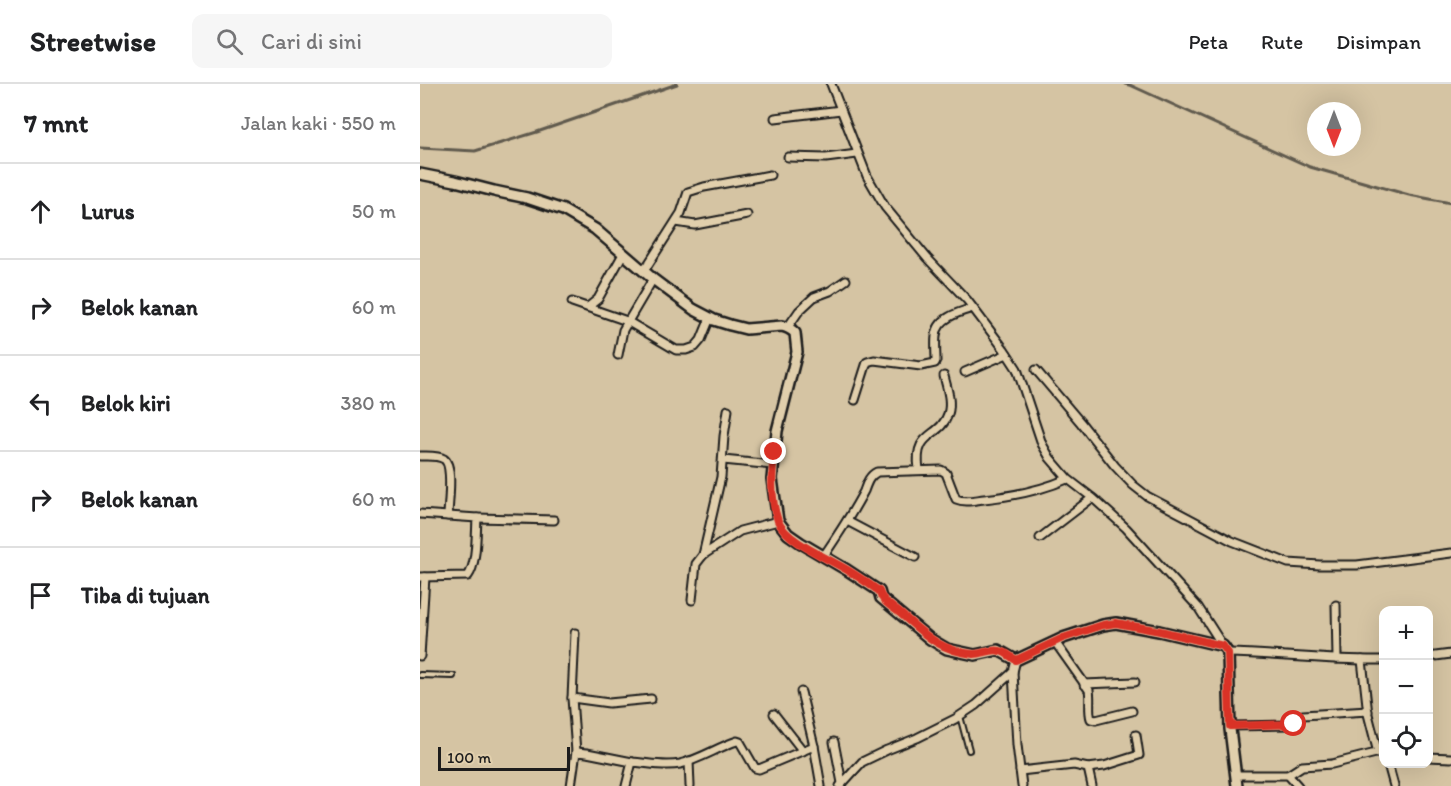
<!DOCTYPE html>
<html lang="id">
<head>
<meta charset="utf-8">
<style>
  :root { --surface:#fff; --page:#f6f6f6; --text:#202124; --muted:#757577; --line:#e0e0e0 }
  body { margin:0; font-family:Itim,sans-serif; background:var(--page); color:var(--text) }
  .controls { position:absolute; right:18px; bottom:18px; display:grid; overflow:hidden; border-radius:12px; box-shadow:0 6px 24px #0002 }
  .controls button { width:54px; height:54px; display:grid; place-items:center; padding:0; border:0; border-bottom:2px solid var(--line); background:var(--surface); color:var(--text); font:30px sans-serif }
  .compass { position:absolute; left:887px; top:18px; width:54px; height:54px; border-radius:50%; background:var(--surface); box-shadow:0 6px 24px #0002; rotate:180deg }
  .scale { position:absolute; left:18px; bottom:15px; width:132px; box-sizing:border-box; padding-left:6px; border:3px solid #1c1c1c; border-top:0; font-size:16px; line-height:21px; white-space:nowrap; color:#1c1c1c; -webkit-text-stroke:4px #e1cfac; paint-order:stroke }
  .stop { position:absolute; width:18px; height:18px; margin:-14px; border:4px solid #d93025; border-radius:50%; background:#fff }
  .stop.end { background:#d93025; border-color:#fff; box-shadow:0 2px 6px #0008 }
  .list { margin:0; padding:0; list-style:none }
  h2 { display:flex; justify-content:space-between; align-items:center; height:78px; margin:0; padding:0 24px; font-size:26px }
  h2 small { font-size:20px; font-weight:400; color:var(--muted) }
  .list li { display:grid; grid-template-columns:39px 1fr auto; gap:18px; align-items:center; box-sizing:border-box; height:96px; padding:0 24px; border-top:2px solid var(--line) }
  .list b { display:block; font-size:22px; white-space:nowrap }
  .list em { font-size:20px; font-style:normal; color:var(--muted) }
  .icon { flex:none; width:33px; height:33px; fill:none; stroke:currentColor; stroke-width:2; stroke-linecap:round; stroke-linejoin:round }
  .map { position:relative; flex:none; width:1031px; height:702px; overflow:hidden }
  header { display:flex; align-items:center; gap:36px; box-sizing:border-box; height:84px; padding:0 30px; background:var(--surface); border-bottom:2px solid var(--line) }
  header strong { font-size:28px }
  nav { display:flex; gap:33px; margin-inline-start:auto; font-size:21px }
  .search { width:420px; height:54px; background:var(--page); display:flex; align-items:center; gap:15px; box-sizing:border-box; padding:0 21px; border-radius:12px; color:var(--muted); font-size:22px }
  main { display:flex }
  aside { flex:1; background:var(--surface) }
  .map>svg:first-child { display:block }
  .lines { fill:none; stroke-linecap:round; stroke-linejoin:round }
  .stream { stroke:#605a4e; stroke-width:3 }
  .service-casing { stroke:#1c1c1c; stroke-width:8 }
  .minor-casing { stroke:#1c1c1c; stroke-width:11 }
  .tertiary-casing { stroke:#1c1c1c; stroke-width:14 }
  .path { stroke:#1c1c1c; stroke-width:1.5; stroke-dasharray:1.5 4.5; stroke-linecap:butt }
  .service { stroke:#e1cfac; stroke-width:4 }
  .minor { stroke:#e1cfac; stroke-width:7 }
  .tertiary { stroke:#e1cfac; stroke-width:9 }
  .route { stroke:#d93025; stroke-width:8 }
</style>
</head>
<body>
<header>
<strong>Streetwise</strong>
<div class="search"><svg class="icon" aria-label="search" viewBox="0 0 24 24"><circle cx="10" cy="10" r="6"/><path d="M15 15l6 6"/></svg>Cari di sini</div>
<nav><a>Peta</a><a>Rute</a><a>Disimpan</a></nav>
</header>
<main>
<aside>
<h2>7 mnt<small>Jalan kaki · 550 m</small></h2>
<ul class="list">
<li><svg class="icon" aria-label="ahead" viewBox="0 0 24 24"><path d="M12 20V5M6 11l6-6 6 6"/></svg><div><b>Lurus</b></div><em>50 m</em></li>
<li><svg class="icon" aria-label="right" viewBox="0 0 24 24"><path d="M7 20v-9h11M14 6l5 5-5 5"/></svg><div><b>Belok kanan</b></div><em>60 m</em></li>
<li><svg class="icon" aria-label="left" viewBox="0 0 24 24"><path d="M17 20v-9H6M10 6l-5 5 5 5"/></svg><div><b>Belok kiri</b></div><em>380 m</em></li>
<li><svg class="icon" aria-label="right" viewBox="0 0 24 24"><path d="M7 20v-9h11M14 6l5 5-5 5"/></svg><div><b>Belok kanan</b></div><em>60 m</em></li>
<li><svg class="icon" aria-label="arrive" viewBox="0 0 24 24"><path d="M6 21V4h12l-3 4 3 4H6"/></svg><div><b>Tiba di tujuan</b></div></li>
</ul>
</aside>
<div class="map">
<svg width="1031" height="702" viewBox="0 0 1031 702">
  <rect width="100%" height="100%" fill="#d5c4a3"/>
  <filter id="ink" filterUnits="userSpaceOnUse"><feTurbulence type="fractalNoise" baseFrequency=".0167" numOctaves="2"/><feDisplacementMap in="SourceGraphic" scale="12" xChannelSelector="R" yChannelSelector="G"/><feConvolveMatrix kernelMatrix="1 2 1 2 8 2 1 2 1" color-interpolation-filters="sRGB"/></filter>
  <g filter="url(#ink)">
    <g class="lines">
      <g class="stream">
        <polyline points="705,0 710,1 890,83 989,111 1031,119"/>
        <polyline points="0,64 55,67 117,48 257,0"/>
      </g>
      <defs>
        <g id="service">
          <polyline points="0,591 33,592"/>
          <polyline points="540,632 549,666"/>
        </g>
        <g id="minor">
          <polyline points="411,0 447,92 465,123 507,174 547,216 584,265 597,285 622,360 630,374 648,395 674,415 706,444 778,523 803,562"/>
          <polyline points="355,34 421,26"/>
          <polyline points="368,73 406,74 437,70"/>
          <polyline points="256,138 275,141 327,131"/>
          <polyline points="224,187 261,129 268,108 284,103 350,91"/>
          <polyline points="152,218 207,237 256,266 266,266 275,263 281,256 290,234"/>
          <polyline points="168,223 178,215 203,170"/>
          <polyline points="368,243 379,227 394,213 410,207 426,196"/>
          <polyline points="198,271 203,246 233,195"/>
          <polyline points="616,286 661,339 695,382 713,401 727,412 812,457 868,479 900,481 937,481 1031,469"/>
          <polyline points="545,288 587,270"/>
          <path d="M435,316l12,-38 7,-2 47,6 14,-3 1,-2c0,-8 -1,-17 0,-25 1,-18 23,-24 37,-28"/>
          <path d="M0,372c7,0 18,-1 24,3 10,7 4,45 4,57"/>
          <polyline points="303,376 353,381"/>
          <path d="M499,386c-6,-40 21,-31 29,-56 4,-12 -1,-26 -4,-38"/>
          <path d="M0,430l57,4c-1,15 0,46 -9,58l-48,1"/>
          <polyline points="57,434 134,436"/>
          <polyline points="427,437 495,473"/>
          <polyline points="620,454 672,414"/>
          <polyline points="283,471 301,393 304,352 308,326"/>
          <path d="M403,473c15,-22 29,-43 41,-66 3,-8 5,-15 13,-19l64,-2 5,3 10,26c9,4 19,1 28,0 29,-3 56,-8 83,-20"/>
          <polyline points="272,516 276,480 283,471 320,447 358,437"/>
          <polyline points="916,521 917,575"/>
          <path d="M635,558l34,48c2,10 -1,20 2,29l5,1 36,-9"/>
          <path d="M808,569c52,1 103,8 156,7"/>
          <polyline points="0,572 5,493"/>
          <polyline points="1008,573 1031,570"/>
          <polyline points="942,576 948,630 958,669"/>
          <polyline points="593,588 597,661 602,702"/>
          <polyline points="664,600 715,598"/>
          <polyline points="381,608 394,662"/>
          <polyline points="152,614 155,549"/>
          <polyline points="354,630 383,667"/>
          <polyline points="810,642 871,641 874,640 883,631 948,627"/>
          <polyline points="414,658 422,699"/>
          <polyline points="156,668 152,614 189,619 231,615"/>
          <polyline points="1008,673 1031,674"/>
          <polyline points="269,677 270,702"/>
          <polyline points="968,680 974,702"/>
          <polyline points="668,684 672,702"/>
          <polyline points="600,687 654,681 668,684 684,682 719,671 716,651"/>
          <polyline points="816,691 868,691 878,702"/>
          <polyline points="868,691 882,682 912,680 964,667"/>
          <polyline points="151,702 156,668 167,669 212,678"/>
          <path d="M206,702l6,-24c16,1 32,5 48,2 19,-4 38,-17 57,-23l3,1 15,26 4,1 55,-23 7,40"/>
          <polyline points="420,702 442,678 467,666 497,654 535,635 556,621 593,588 596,576"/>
        </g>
        <path id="tertiary" d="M0,90l35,7 39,10 33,7 36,12 32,19 58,50 40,30 21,11 16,5 16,4 36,-3c6,1 9,3 13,7l2,19 -20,79 -5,48 6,42 10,13 13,9 46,27 32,21 2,7 49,41 17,10 28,6 23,-5 18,10 47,-22 40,-13 13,-2 43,8 64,15 5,7 2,76 7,57"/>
      </defs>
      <use href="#service" class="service-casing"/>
      <use href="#minor" class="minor-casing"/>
      <use href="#tertiary" class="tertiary-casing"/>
      <polyline class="path" points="1029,135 1031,136"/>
      <use href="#service" class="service"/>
      <use href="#minor" class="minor"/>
      <use href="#tertiary" class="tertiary"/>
    </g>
  </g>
  <g class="lines" filter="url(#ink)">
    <path class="route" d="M354,368c-2,22 -4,47 4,69 8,21 52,38 71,50 10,6 20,13 30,20 3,11 14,16 22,23 23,20 39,37 72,40 8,1 19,-6 27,-3 6,1 11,6 16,9l47,-22 40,-13 13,-2 44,8 63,15 5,7 2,73 64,-2"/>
  </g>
</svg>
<div class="controls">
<button>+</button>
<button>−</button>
<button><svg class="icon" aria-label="locate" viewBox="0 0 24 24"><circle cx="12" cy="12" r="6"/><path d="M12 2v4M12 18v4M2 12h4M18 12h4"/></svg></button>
</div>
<svg class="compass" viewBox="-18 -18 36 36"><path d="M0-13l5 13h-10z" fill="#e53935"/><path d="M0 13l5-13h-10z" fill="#757577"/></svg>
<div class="scale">100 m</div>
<div class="stop" style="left:874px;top:640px"></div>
<div class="stop end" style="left:354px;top:368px"></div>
</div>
</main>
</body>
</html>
